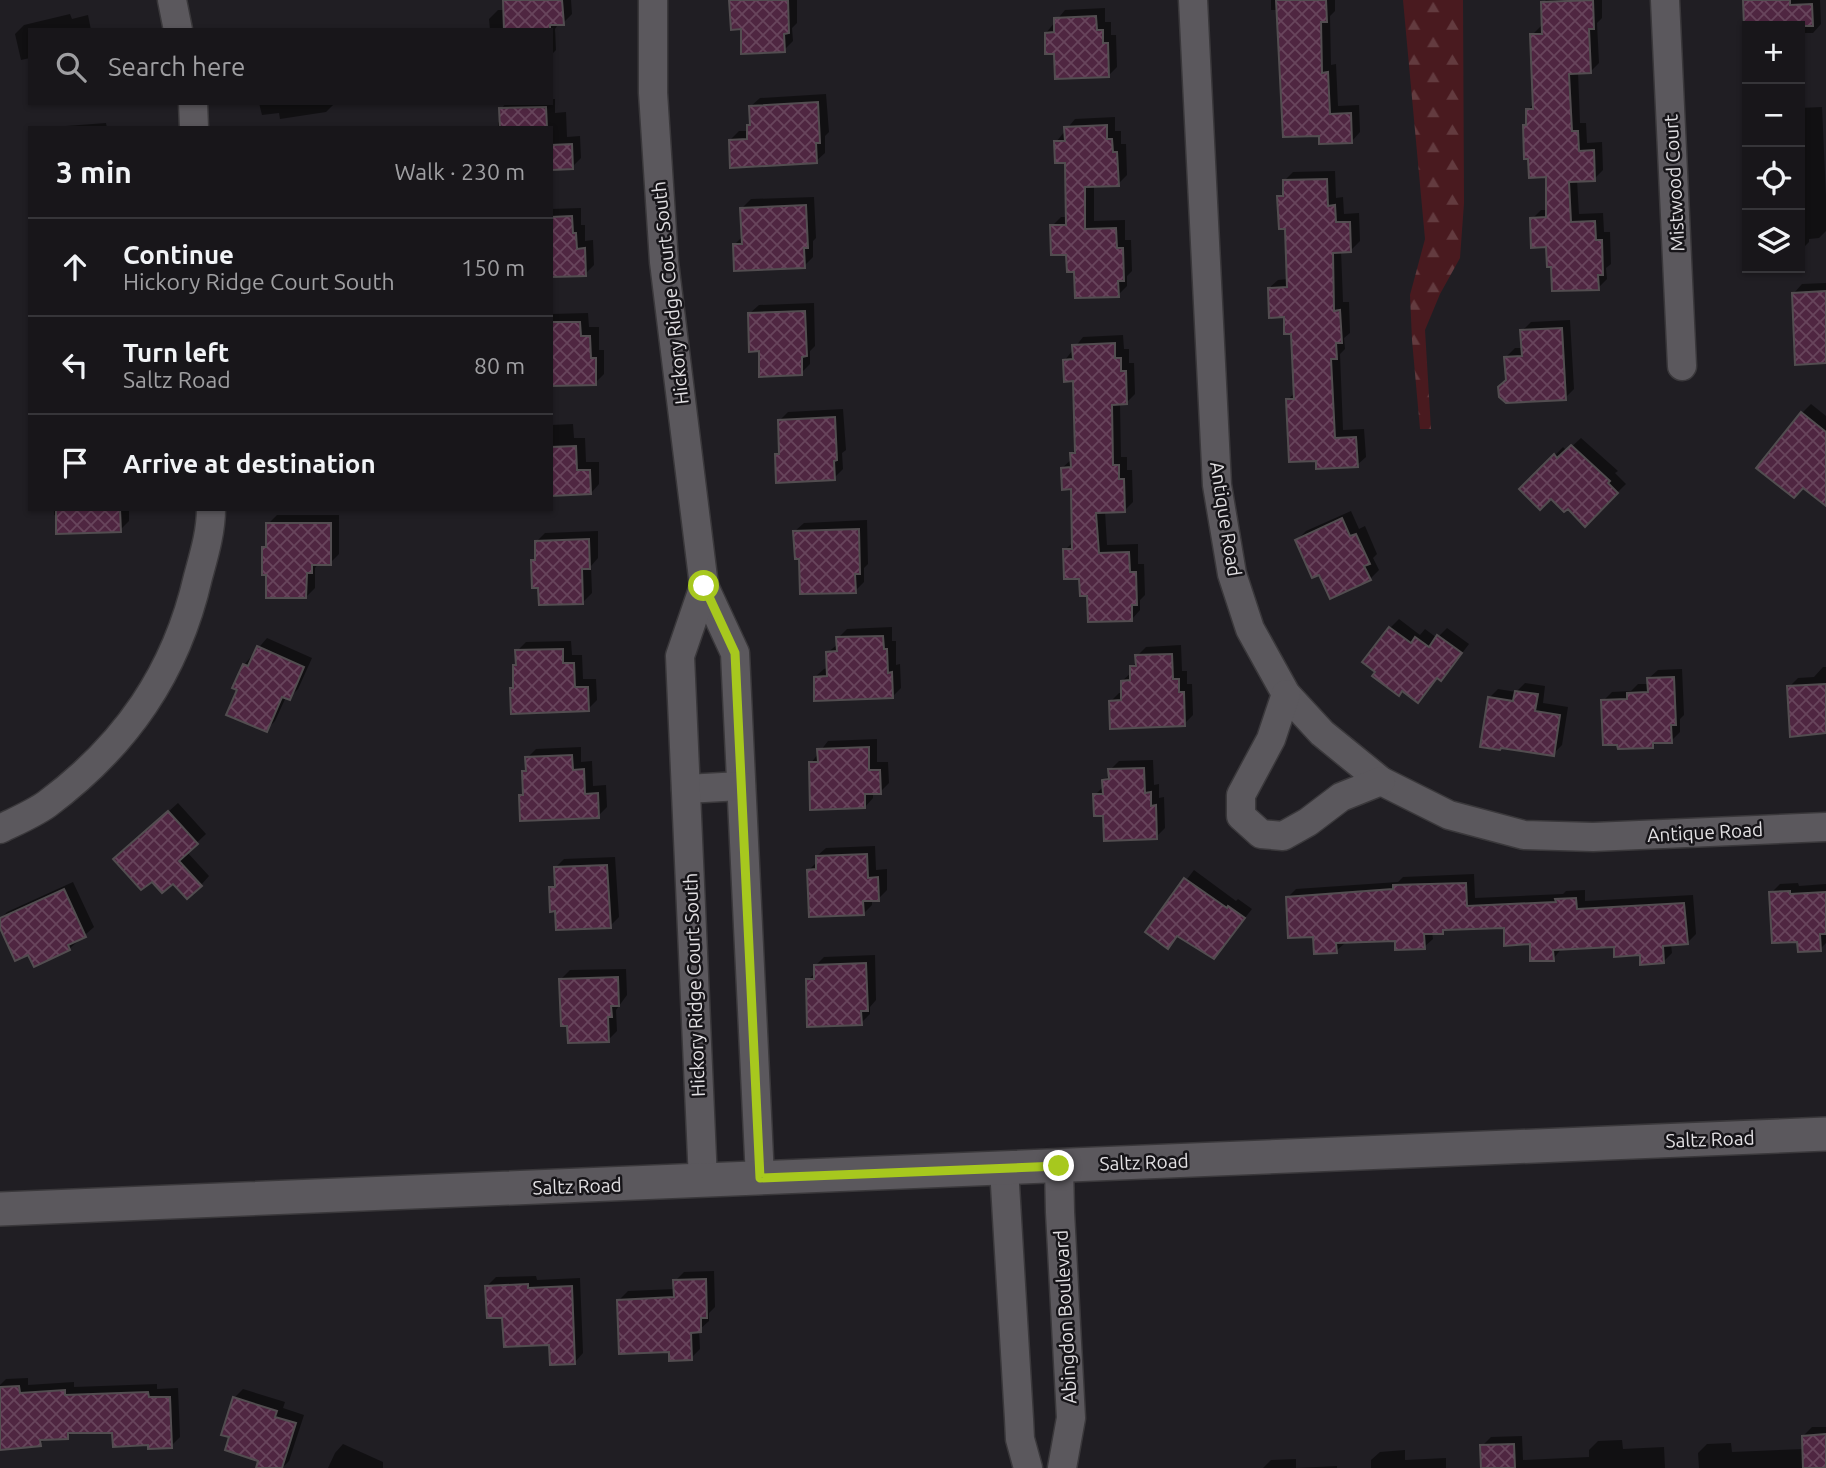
<!DOCTYPE html>
<html lang="en">
<head>
<meta charset="utf-8">
<style>
  :root { --surface:#18161a; --page:#252327; --text:#f1f3f6; --muted:#9f9fa2; --line:#363539 }
  body { margin:0; font-family:Ubuntu,sans-serif; background:var(--page); color:var(--text) }
  .controls { position:absolute; right:21px; top:21px; display:grid; overflow:hidden; border-radius:0px; box-shadow:0 2px 5px #0004 }
  .controls button { width:63px; height:63px; display:grid; place-items:center; padding:0; border:0; border-bottom:2px solid var(--line); background:var(--surface); color:var(--text); font:35px sans-serif }
  .stop { position:absolute; width:21px; height:21px; margin:-16px; border:5px solid #a7c81e; border-radius:50%; background:#fff }
  .stop.end { background:#a7c81e; border-color:#fff; box-shadow:0 2px 7px #0008 }
  .list { margin:0; padding:0; list-style:none }
  h2 { display:flex; justify-content:space-between; align-items:center; height:91px; margin:0; padding:0 28px; font-size:30px }
  h2 small { font-size:23px; font-weight:400; color:var(--muted) }
  .list li { display:grid; grid-template-columns:46px 1fr auto; gap:21px; align-items:center; box-sizing:border-box; height:98px; padding:0 28px; border-top:2px solid var(--line) }
  .list b { display:block; font-size:26px; white-space:nowrap }
  .list p { margin:0; font-size:23px; white-space:nowrap; color:var(--muted) }
  .list em { font-size:23px; font-style:normal; color:var(--muted) }
  .icon { flex:none; width:38px; height:38px; fill:none; stroke:currentColor; stroke-width:2; stroke-linecap:round; stroke-linejoin:round }
  .map { position:relative; flex:none; width:1826px; height:1468px; overflow:hidden }
  .search { position:absolute; background:var(--surface); box-shadow:0 2px 5px #0004; left:28px; top:28px; width:525px; height:77px; display:flex; align-items:center; gap:18px; box-sizing:border-box; padding:0 24px; border-radius:0px; color:var(--muted); font-size:26px }
  .panel { position:absolute; background:var(--surface); box-shadow:0 2px 5px #0004; left:28px; top:126px; width:525px; height:385px; border-radius:0px }
  .map>svg:first-child { display:block }
  .forest { fill:url(#forest-firs) }
  .shadow { fill:#0007 }
  .building { fill:url(#building-cross-hatch); stroke:#524d50; stroke-width:2 }
  .lines { fill:none; stroke-linecap:round; stroke-linejoin:round }
  .minor-casing { stroke:#3a383b; stroke-width:31 }
  .tertiary-casing { stroke:#3a383b; stroke-width:36 }
  .minor { stroke:#5b585d; stroke-width:28 }
  .tertiary { stroke:#5b585d; stroke-width:33 }
  .route { stroke:#a7c81e; stroke-width:9 }
  .labels { text-anchor:middle; stroke-width:5; stroke-linejoin:round; paint-order:stroke }
  .street-label { font-size:19px; fill:#e2e0e3; stroke:#171519 }
</style>
</head>
<body>
<div class="map">
<svg width="1826" height="1468" viewBox="0 0 1826 1468">
  <defs>
    <pattern id="forest-firs" width="22" height="20" patternUnits="userSpaceOnUse" patternTransform="scale(1.75)"><rect width="22" height="20" fill="#491a1f"/><path d="M5 1l3.5 6h-7zM16 11l3.5 6h-7z" fill="#633b3f"/></pattern>
    <pattern id="building-cross-hatch" width="8" height="8" patternUnits="userSpaceOnUse" patternTransform="scale(1.75)"><rect width="8" height="8" fill="#4f2641"/><path d="M0 0l8 8M0 8l8-8" fill="none" stroke="#68455c"/></pattern>
  </defs>
  <rect width="100%" height="100%" fill="#201e23"/>
  <polygon class="forest" points="1403,0 1463,0 1464,203 1460,258 1440,294 1425,330 1431,429 1420,429 1412,340 1410,295 1425,239"/>
  <g class="shadow">
    <polygon points="505,0 571,0 572,14 563,23 559,23 555,29 556,50 551,55 551,30 490,30 489,19 498,10 505,10"/>
    <polygon points="731,0 797,0 797,23 792,28 793,41 784,50 742,28"/>
    <polygon points="1271,0 1335,0 1335,11 1330,16 1331,65 1336,64 1338,106 1359,105 1360,132 1352,141 1320,134 1278,10 1271,10"/>
    <polygon points="1546,0 1602,0 1602,18 1597,23 1599,63 1590,72 1578,72 1580,123 1586,123 1587,143 1602,142 1603,170 1594,179 1577,180 1579,214 1603,213 1604,232 1610,232 1611,264 1606,268 1607,279 1598,288 1553,265 1548,246 1532,219 1541,210 1548,210 1548,175 1524,125 1528,122 1528,110 1534,103 1532,35 1541,26 1544,26 1543,3"/>
    <polygon points="1745,0 1820,0 1821,24 1813,33 1800,33 1800,26 1746,27"/>
    <polygon points="1105,8 1105,22 1111,22 1111,35 1116,35 1117,67 1108,76 1056,52 1046,33 1065,10"/>
    <polygon points="70,14 72,19 88,15 91,30 30,30 30,58 21,60 15,34 24,25"/>
    <polygon points="1747,75 1747,130 1745,78"/>
    <polygon points="1800,93 1800,108 1822,107 1826,196 1826,231 1819,238 1809,239 1809,242 1800,251"/>
    <polygon points="826,94 829,132 825,136 825,153 816,161 730,140 739,131 749,131 748,125 752,122 751,106 760,98"/>
    <polygon points="551,99 555,99 555,113 566,112 567,137 580,136 581,158 572,167 551,168 551,128 498,128 498,123 501,119 501,109 506,103 551,103"/>
    <polygon points="259,103 335,103 326,112 280,119 279,113 262,115"/>
    <polygon points="1115,117 1115,131 1121,131 1121,144 1126,144 1127,175 1118,184 1094,185 1094,221 1125,220 1125,240 1131,240 1132,271 1127,276 1127,286 1118,295 1075,270 1052,226 1061,217 1068,217 1066,161 1056,142 1075,119"/>
    <polygon points="106,123 107,128 64,128 66,126"/>
    <polygon points="1335,171 1336,198 1343,197 1344,214 1359,213 1360,241 1351,250 1341,250 1343,302 1349,302 1350,333 1344,338 1345,349 1340,354 1343,430 1364,429 1366,457 1357,465 1317,459 1288,400 1295,392 1293,332 1269,288 1278,280 1288,279 1286,227 1279,197 1285,191 1284,181 1293,172"/>
    <polygon points="814,197 816,238 813,241 813,257 804,266 734,245 743,236 742,208 751,199"/>
    <polygon points="581,208 581,225 585,225 585,241 593,240 594,265 585,274 551,276 551,209"/>
    <polygon points="1826,283 1826,361 1794,293 1802,284"/>
    <polygon points="814,303 815,346 810,351 810,364 801,373 760,350 750,313 759,305"/>
    <polygon points="588,313 589,327 599,327 599,350 604,350 604,374 595,383 551,384 551,314"/>
    <polygon points="1570,320 1574,389 1565,398 1507,380 1506,357 1515,348 1523,348 1522,331 1531,322"/>
    <polygon points="1123,335 1124,349 1129,349 1129,363 1134,363 1135,394 1126,403 1120,403 1121,457 1127,457 1127,470 1132,470 1133,502 1124,511 1105,511 1107,545 1138,544 1138,564 1144,564 1145,595 1140,600 1140,610 1132,619 1081,577 1065,550 1074,541 1072,487 1062,468 1072,459 1072,453 1076,449 1074,379 1065,360 1083,337"/>
    <polygon points="1811,404 1826,416 1826,495 1802,413"/>
    <polygon points="843,409 846,450 842,453 843,469 834,478 777,454 781,450 780,420 788,412"/>
    <polygon points="573,424 574,438 585,438 586,462 599,462 599,484 591,493 551,494 551,425"/>
    <polygon points="1581,438 1618,471 1615,473 1626,484 1585,524 1568,506 1551,497 1522,489 1563,447 1567,451"/>
    <polygon points="54,509 129,509 129,521 120,530 54,515"/>
    <polygon points="1351,511 1359,529 1365,526 1377,554 1373,558 1379,570 1370,579 1320,572 1297,540 1306,531"/>
    <polygon points="277,515 339,515 339,554 330,563 319,563 315,568 315,588 306,597 264,547 268,543 268,524"/>
    <polygon points="867,520 868,564 864,568 864,582 855,591 800,558 795,531 804,523"/>
    <polygon points="598,531 598,558 591,566 592,593 583,602 540,586 533,561 537,557 536,542 545,533"/>
    <polygon points="1399,619 1420,635 1425,629 1437,638 1447,628 1469,644 1449,670 1438,677 1418,701 1390,628"/>
    <polygon points="892,627 892,641 896,641 896,665 900,664 901,688 892,697 815,677 824,669 828,668 827,653 838,644 838,638 847,629"/>
    <polygon points="267,638 312,658 298,689 289,698 286,697 275,721 266,730 239,690 244,665"/>
    <polygon points="571,641 572,655 582,655 583,679 596,679 597,700 588,709 511,689 515,685 514,665 518,662 517,651 526,642"/>
    <polygon points="1181,645 1182,671 1187,671 1187,684 1192,684 1193,715 1184,724 1110,702 1119,693 1123,693 1122,681 1132,672 1132,667 1137,661 1137,656 1146,647"/>
    <polygon points="1823,667 1826,667 1826,731 1789,687 1798,678 1814,677"/>
    <polygon points="1682,669 1684,715 1680,719 1680,732 1671,741 1658,741 1653,746 1603,701 1612,692 1631,691 1638,684 1649,684 1649,678 1658,670"/>
    <polygon points="1525,683 1545,686 1543,703 1568,707 1562,745 1553,754 1502,746 1489,698 1498,689 1516,692"/>
    <polygon points="877,739 877,762 888,762 889,783 880,792 873,792 873,798 865,807 811,763 828,741"/>
    <polygon points="581,747 581,762 592,761 593,786 606,785 607,807 598,816 521,795 525,792 524,772 527,768 527,758 536,749"/>
    <polygon points="1153,760 1154,785 1159,784 1159,798 1164,797 1165,828 1156,837 1104,815 1095,795 1104,786 1104,781 1110,774 1110,770 1119,761"/>
    <polygon points="178,803 206,834 187,852 209,876 201,885 125,851"/>
    <polygon points="875,846 876,870 887,869 887,890 878,899 872,899 872,905 863,914 809,870 817,862 817,856 826,848"/>
    <polygon points="615,857 619,917 610,926 557,910 551,888 556,883 556,867 564,859"/>
    <polygon points="1194,870 1236,901 1238,899 1252,909 1214,957 1178,935 1168,946 1147,932"/>
    <polygon points="1474,874 1475,898 1563,894 1566,891 1585,890 1585,901 1693,895 1696,934 1687,943 1671,944 1672,953 1663,962 1615,946 1562,948 1553,959 1505,926 1446,928 1442,932 1432,932 1433,939 1424,947 1396,939 1345,943 1336,951 1314,936 1287,898 1296,889 1398,882 1403,877"/>
    <polygon points="73,882 94,927 69,949 35,965 29,953 0,924 0,919 7,912"/>
    <polygon points="1798,883 1799,886 1826,884 1826,943 1820,949 1799,940 1771,893 1780,884"/>
    <polygon points="875,955 876,1000 870,1007 870,1014 861,1023 808,980 816,972 815,966 824,957"/>
    <polygon points="626,969 627,995 616,1010 617,1031 608,1040 561,979 570,970"/>
    <polygon points="714,1271 715,1307 709,1313 709,1321 699,1330 700,1349 691,1358 671,1350 619,1300 628,1291 675,1289 675,1281 684,1272"/>
    <polygon points="536,1276 537,1280 580,1278 583,1353 575,1362 551,1343 504,1316 487,1286 496,1277"/>
    <polygon points="28,1378 28,1385 74,1382 74,1387 157,1384 157,1389 178,1388 180,1437 171,1446 149,1443 114,1431 73,1431 67,1437 46,1438 40,1444 0,1448 0,1385 6,1379"/>
    <polygon points="243,1389 285,1402 283,1408 304,1415 289,1461 282,1468 274,1468 261,1460 231,1436 234,1398"/>
    <polygon points="1812,1427 1826,1427 1826,1468 1699,1468 1698,1453 1707,1444 1731,1443 1732,1452 1804,1449 1803,1436"/>
    <polygon points="1522,1436 1523,1460 1589,1457 1589,1450 1598,1441 1622,1440 1623,1449 1664,1447 1665,1468 1483,1468 1482,1446 1491,1437"/>
    <polygon points="343,1444 383,1462 383,1468 328,1468 335,1453"/>
    <polygon points="1405,1450 1405,1460 1446,1458 1446,1468 1371,1468 1371,1460 1380,1452"/>
    <polygon points="1296,1459 1296,1468 1337,1466 1337,1468 1263,1468 1271,1460"/>
  </g>
  <g class="building">
    <polygon points="503,0 562,0 564,25 550,25 550,30 504,30"/>
    <polygon points="729,0 788,0 789,33 784,34 785,52 741,54 741,29 731,30"/>
    <polygon points="1276,0 1326,0 1327,22 1321,22 1322,73 1328,72 1330,114 1351,113 1352,143 1319,144 1319,136 1283,137"/>
    <polygon points="1593,0 1594,29 1589,29 1591,73 1569,74 1572,131 1578,131 1579,151 1594,150 1595,181 1569,182 1571,222 1595,221 1596,240 1602,240 1603,275 1598,275 1599,290 1552,291 1551,267 1547,267 1546,247 1531,248 1530,218 1546,217 1546,177 1529,178 1528,159 1524,159 1523,125 1526,125 1526,109 1533,109 1530,34 1542,34 1541,2"/>
    <polygon points="1743,0 1790,0 1790,5 1812,4 1813,26 1744,26"/>
    <polygon points="1096,16 1097,30 1103,30 1103,43 1108,43 1109,77 1055,79 1054,54 1045,54 1045,33 1054,32 1054,18"/>
    <polygon points="818,102 820,143 816,143 817,163 730,168 729,140 747,139 747,125 750,125 749,106"/>
    <polygon points="546,107 547,128 500,128 499,108"/>
    <polygon points="1107,125 1107,139 1112,139 1113,152 1117,152 1119,186 1085,187 1085,229 1116,228 1117,248 1123,248 1124,281 1118,281 1119,297 1075,298 1074,272 1067,272 1066,255 1051,255 1050,225 1066,225 1065,163 1055,163 1054,141 1065,141 1064,127"/>
    <polygon points="572,144 573,169 551,170 551,145"/>
    <polygon points="1327,179 1328,206 1335,205 1336,222 1350,222 1351,252 1333,253 1334,311 1340,310 1342,343 1336,343 1337,359 1331,359 1335,438 1356,437 1358,467 1316,469 1316,461 1289,462 1286,399 1294,399 1291,334 1284,334 1284,317 1269,318 1268,288 1287,287 1285,229 1279,229 1277,196 1283,196 1283,180"/>
    <polygon points="806,205 808,248 804,248 805,268 734,271 733,244 742,244 740,208"/>
    <polygon points="572,216 573,233 576,233 577,249 585,248 586,276 551,277 551,217"/>
    <polygon points="1826,291 1826,363 1795,365 1792,293"/>
    <polygon points="805,311 807,356 802,357 802,375 759,377 759,351 749,352 748,313"/>
    <polygon points="551,322 580,322 581,336 590,336 591,358 596,358 596,385 551,386"/>
    <polygon points="1562,328 1566,400 1506,403 1499,397 1498,387 1506,380 1504,357 1522,356 1520,330"/>
    <polygon points="1115,343 1115,358 1121,358 1121,371 1126,371 1127,404 1112,405 1113,465 1119,465 1119,479 1124,479 1125,512 1096,513 1099,553 1129,552 1130,572 1136,572 1137,605 1132,605 1132,621 1088,622 1087,596 1080,596 1079,579 1064,579 1063,549 1072,549 1071,489 1062,490 1061,468 1071,467 1070,453 1075,453 1073,381 1064,382 1063,360 1073,359 1072,345"/>
    <polygon points="1801,412 1826,432 1826,506 1803,488 1794,498 1756,468"/>
    <polygon points="835,417 837,460 834,461 835,480 776,483 775,454 779,454 778,420"/>
    <polygon points="1571,445 1610,481 1608,483 1618,493 1585,527 1568,509 1564,512 1551,499 1540,510 1519,489 1554,454 1557,458"/>
    <polygon points="576,446 577,470 590,470 591,494 551,496 551,447"/>
    <polygon points="56,509 120,509 121,532 56,534"/>
    <polygon points="1342,518 1350,536 1356,534 1370,564 1364,566 1371,580 1330,599 1319,575 1312,578 1295,540"/>
    <polygon points="266,523 331,523 331,565 312,565 312,573 307,573 306,598 266,598 266,575 262,575 262,547 266,547"/>
    <polygon points="859,529 860,574 855,574 856,593 800,594 799,559 795,559 793,531"/>
    <polygon points="589,539 590,569 582,569 583,604 539,605 538,588 532,588 531,560 535,560 535,541"/>
    <polygon points="1389,627 1411,643 1415,637 1429,647 1437,635 1462,653 1441,681 1437,678 1418,703 1402,691 1399,696 1372,676 1375,672 1362,662"/>
    <polygon points="883,636 884,649 887,649 888,673 892,672 893,698 814,701 814,677 827,676 826,652 837,651 836,637"/>
    <polygon points="257,646 304,667 290,700 282,697 267,732 226,715 237,690 232,688 243,664 248,666"/>
    <polygon points="563,649 563,663 574,663 575,687 588,687 589,711 511,714 510,688 513,688 513,665 516,665 515,650"/>
    <polygon points="1172,654 1173,679 1179,679 1179,692 1184,692 1185,726 1110,729 1109,701 1121,700 1121,681 1130,680 1130,666 1136,666 1135,655"/>
    <polygon points="1674,677 1676,725 1671,725 1672,743 1653,743 1653,748 1618,749 1617,745 1603,745 1601,700 1627,699 1627,693 1648,692 1647,678"/>
    <polygon points="1826,684 1826,733 1790,737 1787,686"/>
    <polygon points="1515,691 1538,694 1535,711 1560,715 1554,756 1501,748 1500,750 1480,747 1488,697 1513,701"/>
    <polygon points="869,747 869,770 880,770 881,794 865,794 865,808 810,810 809,762 818,762 817,749"/>
    <polygon points="572,755 573,770 584,769 585,794 598,793 599,818 520,821 519,795 523,795 522,771 526,771 525,757"/>
    <polygon points="1144,768 1145,793 1151,792 1151,806 1156,805 1157,839 1104,841 1103,816 1094,816 1093,794 1103,794 1102,780 1109,779 1108,769"/>
    <polygon points="168,811 198,844 179,861 202,886 187,899 173,884 162,893 152,882 141,890 113,859"/>
    <polygon points="867,854 868,878 878,877 879,901 863,901 864,915 809,917 807,870 816,869 816,856"/>
    <polygon points="607,865 611,928 556,930 555,911 550,912 549,887 555,887 554,867"/>
    <polygon points="1184,878 1227,908 1228,906 1245,918 1214,959 1177,936 1168,949 1145,932"/>
    <polygon points="1466,883 1467,906 1556,902 1555,899 1576,898 1577,909 1684,903 1688,944 1663,946 1664,963 1640,965 1640,955 1614,957 1614,947 1553,950 1554,961 1530,961 1530,944 1504,946 1504,928 1443,930 1443,934 1424,934 1425,949 1395,950 1395,941 1336,943 1337,953 1314,954 1313,937 1288,938 1286,897 1393,889 1393,885"/>
    <polygon points="64,889 86,937 68,945 70,950 34,967 28,955 15,961 0,928 0,918"/>
    <polygon points="1790,891 1790,894 1826,892 1826,934 1820,934 1821,951 1798,952 1797,942 1772,943 1769,892"/>
    <polygon points="866,963 868,1011 861,1011 862,1025 807,1027 806,979 814,979 814,965"/>
    <polygon points="618,977 619,1006 611,1006 612,1017 608,1017 609,1042 568,1043 567,1026 561,1026 559,979"/>
    <polygon points="706,1279 707,1318 701,1318 701,1332 691,1333 692,1360 669,1361 669,1352 619,1354 617,1300 674,1297 673,1280"/>
    <polygon points="528,1284 528,1288 572,1286 575,1364 550,1365 549,1345 504,1347 502,1318 487,1318 485,1286"/>
    <polygon points="19,1386 20,1393 65,1390 65,1395 148,1392 149,1397 170,1397 172,1448 148,1449 148,1445 113,1447 112,1433 68,1433 68,1439 40,1440 41,1446 0,1450 0,1387"/>
    <polygon points="233,1397 277,1411 275,1417 296,1423 282,1468 256,1468 258,1461 225,1450 229,1437 221,1435"/>
    <polygon points="1826,1434 1826,1468 1803,1468 1802,1436"/>
    <polygon points="1514,1444 1515,1468 1481,1468 1480,1445"/>
  </g>
  <g class="lines">
    <defs>
      <g id="minor">
        <polyline points="172,0 178,30"/>
        <polyline points="653,0 653,93 664,262 704,586 735,653 760,1178"/>
        <polyline points="1193,0 1217,485 1232,574 1250,629 1286,694 1322,733 1381,781 1449,815 1524,835 1593,837 1826,827"/>
        <polyline points="1665,0 1682,366"/>
        <polyline points="193,103 194,128"/>
        <polyline points="1286,694 1271,739 1241,795 1241,816 1261,834 1283,836 1308,822 1341,797 1381,781"/>
        <polyline points="686,789 741,786"/>
        <path d="M0,829c16,-8 33,-15 47,-25 79,-59 129,-131 151,-227 6,-22 13,-45 13,-68"/>
        <polyline points="1059,1166 1060,1212 1071,1418 1062,1468"/>
        <polyline points="1004,1168 1019,1419 1020,1439 1028,1468"/>
        <polyline points="703,1181 680,656 704,586"/>
      </g>
      <polyline id="tertiary" points="0,1209 1826,1134"/>
    </defs>
    <use href="#minor" class="minor-casing"/>
    <use href="#tertiary" class="tertiary-casing"/>
    <use href="#minor" class="minor"/>
    <use href="#tertiary" class="tertiary"/>
  </g>
  <g class="lines">
    <polyline class="route" points="704,586 735,653 760,1178 1059,1166"/>
  </g>
  <g class="labels">
    <g class="street-label">
      <text transform="translate(1674 183) rotate(-93)" y="7">Mistwood Court</text>
      <text transform="translate(670 293) rotate(-96)" y="7">Hickory Ridge Court South</text>
      <text transform="translate(1226 519) rotate(81)" y="7">Antique Road</text>
      <text transform="translate(1705 832) rotate(-3)" y="7">Antique Road</text>
      <text transform="translate(694 985) rotate(-92)" y="7">Hickory Ridge Court South</text>
      <text transform="translate(1710 1139) rotate(-2)" y="7">Saltz Road</text>
      <text transform="translate(1144 1162) rotate(-2)" y="7">Saltz Road</text>
      <text transform="translate(577 1186) rotate(-2)" y="7">Saltz Road</text>
      <text transform="translate(1065 1317) rotate(-93)" y="7">Abingdon Boulevard</text>
    </g>
  </g>
</svg>
<div class="controls">
<button>+</button>
<button>−</button>
<button><svg class="icon" aria-label="locate" viewBox="0 0 24 24"><circle cx="12" cy="12" r="6"/><path d="M12 2v4M12 18v4M2 12h4M18 12h4"/></svg></button>
<button><svg class="icon" aria-label="layers" viewBox="0 0 24 24"><path d="M12 4l9 5-9 5-9-5zM3 14l9 5 9-5"/></svg></button>
</div>
<div class="stop" style="left:704px;top:586px"></div>
<div class="stop end" style="left:1059px;top:1166px"></div>
<div class="search"><svg class="icon" aria-label="search" viewBox="0 0 24 24"><circle cx="10" cy="10" r="6"/><path d="M15 15l6 6"/></svg>Search here</div>
<section class="panel">
<h2>3 min<small>Walk · 230 m</small></h2>
<ul class="list">
<li><svg class="icon" aria-label="ahead" viewBox="0 0 24 24"><path d="M12 20V5M6 11l6-6 6 6"/></svg><div><b>Continue</b><p>Hickory Ridge Court South</p></div><em>150 m</em></li>
<li><svg class="icon" aria-label="left" viewBox="0 0 24 24"><path d="M17 20v-9H6M10 6l-5 5 5 5"/></svg><div><b>Turn left</b><p>Saltz Road</p></div><em>80 m</em></li>
<li><svg class="icon" aria-label="arrive" viewBox="0 0 24 24"><path d="M6 21V4h12l-3 4 3 4H6"/></svg><div><b>Arrive at destination</b></div></li>
</ul>
</section>
</div>
</body>
</html>
